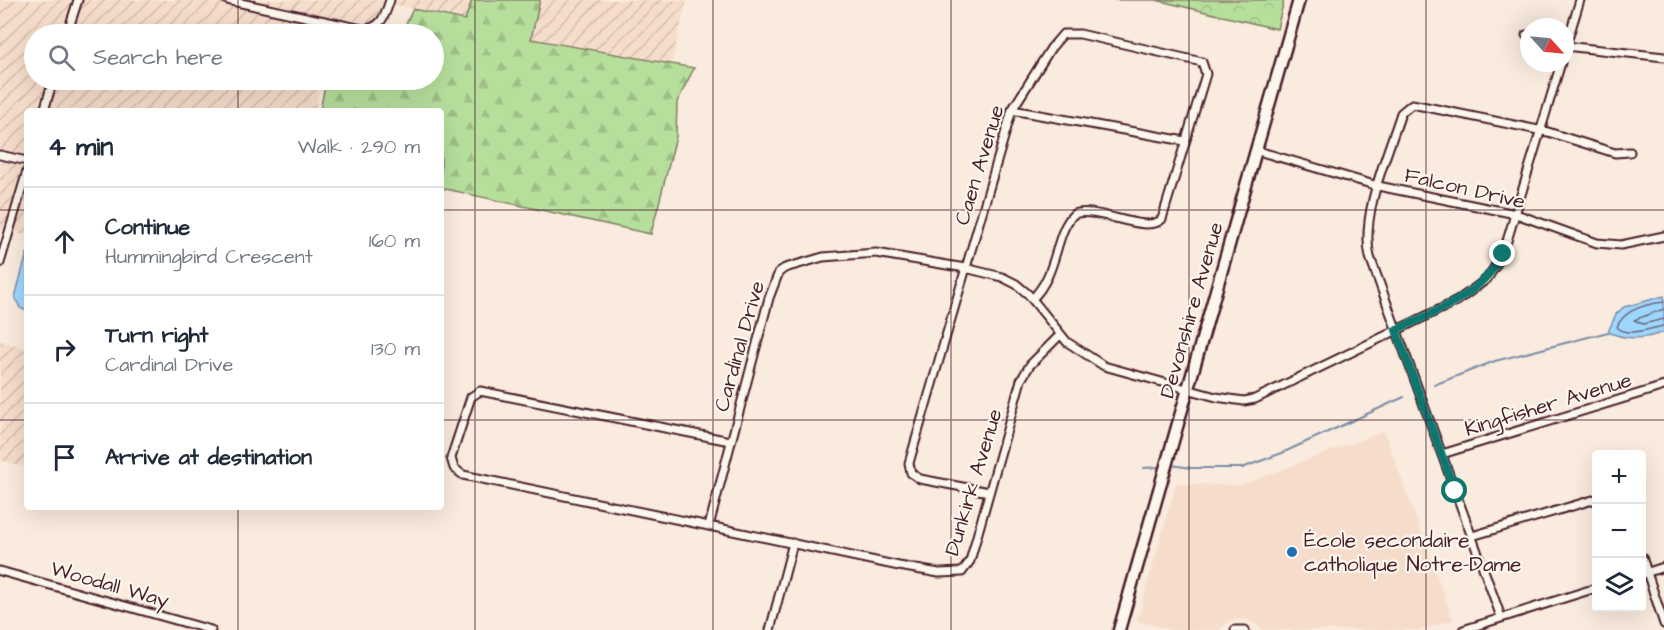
<!DOCTYPE html>
<html lang="en">
<head>
<meta charset="utf-8">
<style>
  :root { --surface:#fff; --page:#f6f6f7; --text:#1f2937; --muted:#747a83; --line:#e0e1e3 }
  body { margin:0; font-family:"Architects Daughter",sans-serif; background:var(--page); color:var(--text) }
  .controls { position:absolute; right:18px; bottom:18px; display:grid; overflow:hidden; border-radius:6px; box-shadow:0 6px 24px #0002 }
  .controls button { width:54px; height:54px; display:grid; place-items:center; padding:0; border:0; border-bottom:2px solid var(--line); background:var(--surface); color:var(--text); font:30px sans-serif }
  .compass { position:absolute; left:1520px; top:18px; width:54px; height:54px; border-radius:50%; background:var(--surface); box-shadow:0 6px 24px #0002; rotate:117deg }
  .stop { position:absolute; width:18px; height:18px; margin:-14px; border:4px solid #0f766e; border-radius:50%; background:#fff }
  .stop.end { background:#0f766e; border-color:#fff; box-shadow:0 2px 6px #0008 }
  .list { margin:0; padding:0; list-style:none }
  h2 { display:flex; justify-content:space-between; align-items:center; height:78px; margin:0; padding:0 24px; font-size:26px }
  h2 small { font-size:20px; font-weight:400; color:var(--muted) }
  .list li { display:grid; grid-template-columns:39px 1fr auto; gap:18px; align-items:center; box-sizing:border-box; height:108px; padding:0 24px; border-top:2px solid var(--line) }
  .list b { display:block; font-size:22px; white-space:nowrap }
  .list p { margin:0; font-size:20px; white-space:nowrap; color:var(--muted) }
  .list em { font-size:20px; font-style:normal; color:var(--muted) }
  .icon { flex:none; width:33px; height:33px; fill:none; stroke:currentColor; stroke-width:2; stroke-linecap:round; stroke-linejoin:round }
  .map { position:relative; flex:none; width:1664px; height:630px; overflow:hidden }
  .search { position:absolute; background:var(--surface); box-shadow:0 6px 24px #0002; left:24px; top:24px; width:420px; height:66px; display:flex; align-items:center; gap:15px; box-sizing:border-box; padding:0 21px; border-radius:33px; color:var(--muted); font-size:22px }
  .panel { position:absolute; background:var(--surface); box-shadow:0 6px 24px #0002; left:24px; top:108px; width:420px; height:402px; border-radius:6px }
  .map>svg:first-child { display:block }
  .built { fill:#f6ddcb }
  .industrial { fill:url(#industrial-furrows) }
  .forest { fill:url(#forest-firs); stroke:#807f64; stroke-width:1.5 }
  .park { fill:url(#park-crowns); stroke:#807f64; stroke-width:1.5 }
  .water { fill:#9ed7fe; stroke:#7c8daa; stroke-width:1.5 }
  .lines { fill:none; stroke-linecap:round; stroke-linejoin:round }
  .shore { stroke:#6c697f; stroke-width:1.5 }
  .stream { stroke:#7c8daa; stroke-width:2 }
  .street-casing { stroke:#4a1f2b; stroke-width:11 }
  .secondary-casing { stroke:#4a1f2b; stroke-width:15 }
  .street { stroke:#fbf7ec; stroke-width:7 }
  .secondary { stroke:#fbf7ec; stroke-width:10 }
  .route { stroke:#0f766e; stroke-width:8 }
  .grid { fill:none; stroke:#4a1f2b; stroke-width:1.5; stroke-opacity:0.55 }
  .poi-dot { fill:#1f6fb2; stroke:#fbf7ec; stroke-width:2 }
  .labels { text-anchor:middle; stroke-width:4.5; stroke-linejoin:round; paint-order:stroke }
  .street-label { font-size:21px; fill:#4a1f2b; stroke:#fbf7ec }
  .poi-label { font-size:21px; fill:#4a1f2b; stroke:#fbf7ec; text-anchor:start }
</style>
</head>
<body>
<div class="map">
<svg width="1664" height="630" viewBox="0 0 1664 630">
  <defs>
    <pattern id="industrial-furrows" width="10" height="10" patternUnits="userSpaceOnUse" patternTransform="scale(1.5)"><rect width="10" height="10" fill="#f6ddcb"/><path d="M-1 1l2-2M0 10L10 0M9 11l2-2" fill="none" stroke="#d4bdae"/></pattern>
    <pattern id="forest-firs" width="22" height="20" patternUnits="userSpaceOnUse" patternTransform="scale(1.5)"><rect width="22" height="20" fill="#b7df9c"/><path d="M5 1l3.5 6h-7zM16 11l3.5 6h-7z" fill="#9fbf87"/></pattern>
    <pattern id="park-crowns" width="20" height="18" patternUnits="userSpaceOnUse" patternTransform="scale(1.5)"><rect width="20" height="18" fill="#b7df9c"/><path d="M2 6a3 3 0 1 1 6 0M12 15a3 3 0 1 1 6 0" fill="none" stroke="#9fbf87"/></pattern>
  </defs>
  <rect width="100%" height="100%" fill="#f9ebdd"/>
  <filter id="ink" filterUnits="userSpaceOnUse"><feTurbulence type="fractalNoise" baseFrequency=".0167" numOctaves="2"/><feDisplacementMap in="SourceGraphic" scale="12" xChannelSelector="R" yChannelSelector="G"/><feConvolveMatrix kernelMatrix="1 2 1 2 8 2 1 2 1" color-interpolation-filters="sRGB"/></filter>
  <g filter="url(#ink)">
    <polygon class="built" points="1384,431 1453,620 1420,630 1264,630 1251,621 1242,619 1230,620 1219,630 1172,630 1137,621 1176,484 1241,485"/>
    <g class="industrial">
      <polygon points="0,0 384,0 378,18 369,23 330,17 327,34 34,34 34,80 320,80 315,111 27,111 27,235 0,230"/>
      <polygon points="396,0 472,0 465,20 395,5"/>
      <polygon points="540,0 687,0 671,64 530,39"/>
      <polygon points="0,341 27,348 27,468 0,460"/>
    </g>
    <polygon class="forest" points="472,0 540,0 531,39 694,68 677,102 676,137 651,234 441,188 441,111 320,111 326,80 434,80 434,34 401,34 413,9 465,20"/>
    <polygon class="park" points="1115,0 1284,0 1277,29 1156,0"/>
    <g class="water">
      <polygon points="27,253 27,311 20,308 15,297"/>
      <path d="M1664,296v36c-18,7 -38,8 -56,0l8,-18 8,-7z"/>
    </g>
    <g class="lines">
      <g class="shore">
        <path d="M1664,302c-18,2 -40,7 -47,25 10,11 34,1 47,-1"/>
        <polyline points="1664,309 1634,320 1643,324 1664,319"/>
      </g>
      <g class="stream">
        <polyline points="1434,385 1495,361 1608,332"/>
        <polyline points="1172,465 1191,468 1242,468 1282,453 1404,397"/>
        <polyline points="1144,468 1159,467"/>
      </g>
      <defs>
        <g id="street">
          <path d="M227,0l135,29c19,0 23,-13 28,-29"/>
          <polyline points="67,34 78,0"/>
          <polyline points="1526,35 1529,36"/>
          <polyline points="1565,46 1664,57"/>
          <polyline points="1565,49 1580,0"/>
          <polyline points="1012,110 1185,141"/>
          <polyline points="44,111 53,80"/>
          <polyline points="1258,151 1378,186 1516,214 1597,243 1621,245 1664,236"/>
          <polyline points="0,155 27,161"/>
          <polyline points="0,263 27,171"/>
          <polyline points="1060,335 1030,365 1021,380 970,561 962,572 939,573 899,566 709,526 769,298 779,272 785,268 823,257 876,253 965,268 1002,277 1016,284 1028,294 1067,342 1104,366 1216,397 1244,401 1255,399 1457,301 1487,279 1503,254 1561,63"/>
          <polyline points="1442,454 1664,386"/>
          <path d="M989,492l-69,-13 -9,-6 -2,-10 103,-353 39,-62 12,-14h17l122,28 4,12 -44,145c-16,16 -64,-13 -88,-5 -20,19 -15,59 -42,85"/>
          <polyline points="709,526 463,475 454,468 451,458 471,397 480,391 730,441"/>
          <polyline points="1472,536 1596,499"/>
          <polyline points="1642,557 1664,624"/>
          <polyline points="0,571 211,630"/>
          <polyline points="1642,574 1664,567"/>
          <path d="M1501,617l-131,-360c-10,-42 18,-103 31,-144l11,-9 136,28 67,21 15,-1"/>
          <polyline points="770,630 793,543"/>
          <polyline points="1235,630 1245,630"/>
          <polyline points="1463,630 1596,588"/>
        </g>
        <polyline id="secondary" points="1119,630 1299,0"/>
      </defs>
      <use href="#street" class="street-casing"/>
      <use href="#secondary" class="secondary-casing"/>
      <use href="#street" class="street"/>
      <use href="#secondary" class="secondary"/>
    </g>
  </g>
  <g class="lines" filter="url(#ink)">
    <path class="route" d="M1455,491l-59,-161c41,-19 84,-34 107,-76"/>
  </g>
  <path class="grid" d="M238,0v34M475,0v630M713,0v630M951,0v630M1189,0v630M1426,0v630M238,80v31M0,210h27M441,210h1223M0,420h27M441,420h1223M238,507v123"/>
  <circle class="poi-dot" cx="1292" cy="552" r="6"/>
  <g class="labels">
    <g class="street-label">
      <text transform="translate(979 165) rotate(-73)" y="7">Caen Avenue</text>
      <text transform="translate(1465 188) rotate(13)" y="7">Falcon Drive</text>
      <text transform="translate(1191 310) rotate(-74)" y="7">Devonshire Avenue</text>
      <text transform="translate(739 346) rotate(-74)" y="7">Cardinal Drive</text>
      <text transform="translate(1548 404) rotate(-17)" y="7">Kingfisher Avenue</text>
      <text transform="translate(973 482) rotate(-73)" y="7">Dunkirk Avenue</text>
      <text transform="translate(110 584) rotate(16)" y="7">Woodall Way</text>
    </g>
    <g class="poi-label">
      <text x="1304" y="547">École secondaire<tspan x="1304" dy="24">catholique Notre-Dame</tspan></text>
    </g>
  </g>
</svg>
<div class="controls">
<button>+</button>
<button>−</button>
<button><svg class="icon" aria-label="layers" viewBox="0 0 24 24"><path d="M12 4l9 5-9 5-9-5zM3 14l9 5 9-5"/></svg></button>
</div>
<svg class="compass" viewBox="-18 -18 36 36"><path d="M0-13l5 13h-10z" fill="#e53935"/><path d="M0 13l5-13h-10z" fill="#747a83"/></svg>
<div class="stop" style="left:1455px;top:491px"></div>
<div class="stop end" style="left:1503px;top:254px"></div>
<div class="search"><svg class="icon" aria-label="search" viewBox="0 0 24 24"><circle cx="10" cy="10" r="6"/><path d="M15 15l6 6"/></svg>Search here</div>
<section class="panel">
<h2>4 min<small>Walk · 290 m</small></h2>
<ul class="list">
<li><svg class="icon" aria-label="ahead" viewBox="0 0 24 24"><path d="M12 20V5M6 11l6-6 6 6"/></svg><div><b>Continue</b><p>Hummingbird Crescent</p></div><em>160 m</em></li>
<li><svg class="icon" aria-label="right" viewBox="0 0 24 24"><path d="M7 20v-9h11M14 6l5 5-5 5"/></svg><div><b>Turn right</b><p>Cardinal Drive</p></div><em>130 m</em></li>
<li><svg class="icon" aria-label="arrive" viewBox="0 0 24 24"><path d="M6 21V4h12l-3 4 3 4H6"/></svg><div><b>Arrive at destination</b></div></li>
</ul>
</section>
</div>
</body>
</html>
